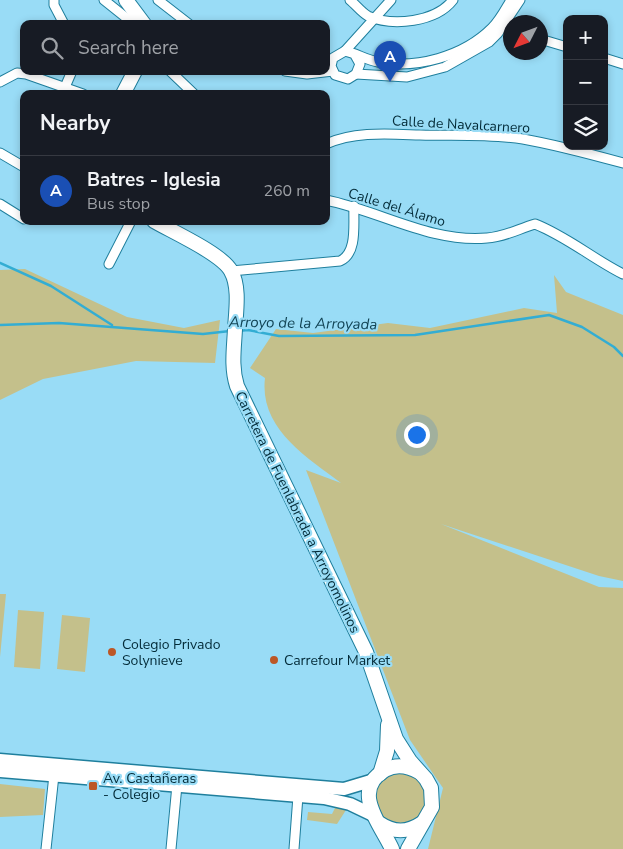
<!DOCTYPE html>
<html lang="en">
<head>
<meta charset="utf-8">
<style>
  :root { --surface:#171b24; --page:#20242c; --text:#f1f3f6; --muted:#9ea1a6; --line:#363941; --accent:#db2777 }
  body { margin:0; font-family:"Nunito Sans",sans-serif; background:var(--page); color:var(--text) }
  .controls { position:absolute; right:15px; top:15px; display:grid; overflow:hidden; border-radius:10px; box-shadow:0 2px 8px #0003 }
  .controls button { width:45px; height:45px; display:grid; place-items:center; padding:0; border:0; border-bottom:1px solid var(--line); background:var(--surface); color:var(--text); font:25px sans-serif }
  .compass { position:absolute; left:503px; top:15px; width:45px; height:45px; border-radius:50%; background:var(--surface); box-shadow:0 2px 8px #0003; rotate:228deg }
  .you { position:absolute; left:416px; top:434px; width:18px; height:18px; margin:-12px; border:4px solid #fff; border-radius:50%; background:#1a73e8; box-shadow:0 0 0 8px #1a73e833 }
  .badge { display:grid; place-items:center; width:32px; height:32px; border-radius:50%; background:var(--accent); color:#fff; font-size:16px; font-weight:700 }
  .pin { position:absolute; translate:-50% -41px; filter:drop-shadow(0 1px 2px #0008) }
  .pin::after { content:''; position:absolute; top:26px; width:18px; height:15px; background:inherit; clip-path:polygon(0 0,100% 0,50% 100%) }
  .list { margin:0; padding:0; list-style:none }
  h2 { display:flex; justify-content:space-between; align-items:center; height:65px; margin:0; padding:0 20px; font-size:21px }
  h2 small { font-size:16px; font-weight:400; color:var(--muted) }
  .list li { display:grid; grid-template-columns:32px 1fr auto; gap:15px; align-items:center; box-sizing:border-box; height:70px; padding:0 20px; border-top:1px solid var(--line) }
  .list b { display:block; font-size:19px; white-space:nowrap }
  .list p { margin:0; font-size:16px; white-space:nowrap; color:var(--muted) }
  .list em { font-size:16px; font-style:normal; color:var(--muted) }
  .icon { flex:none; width:28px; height:28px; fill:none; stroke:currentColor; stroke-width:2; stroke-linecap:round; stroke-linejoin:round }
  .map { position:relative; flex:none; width:623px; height:849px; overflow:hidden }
  .search { position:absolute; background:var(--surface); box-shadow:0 2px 8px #0003; left:20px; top:20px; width:310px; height:55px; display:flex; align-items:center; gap:12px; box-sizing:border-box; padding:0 18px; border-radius:10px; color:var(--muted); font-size:19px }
  .panel { position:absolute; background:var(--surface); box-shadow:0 2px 8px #0003; left:20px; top:90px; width:310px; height:135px; border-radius:10px }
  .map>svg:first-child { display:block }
  .green { fill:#c4c08b }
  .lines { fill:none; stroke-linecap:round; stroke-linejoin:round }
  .stream { stroke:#33add3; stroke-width:2.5 }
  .street-casing { stroke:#1f7f9d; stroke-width:11 }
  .secondary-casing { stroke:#1f7f9d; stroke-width:15 }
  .primary-casing { stroke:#1f7f9d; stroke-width:16 }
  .street { stroke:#fff; stroke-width:9 }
  .secondary { stroke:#fff; stroke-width:12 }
  .primary { stroke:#fff; stroke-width:14 }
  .poi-dot { fill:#bc5726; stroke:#99dcf6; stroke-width:2 }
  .labels { text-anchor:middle; stroke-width:4.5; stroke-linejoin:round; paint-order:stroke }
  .street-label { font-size:14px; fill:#032b38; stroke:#99dcf6 }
  .poi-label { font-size:14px; fill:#032b38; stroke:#99dcf6; text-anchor:start }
  .water-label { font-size:15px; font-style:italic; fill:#124455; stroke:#99dcf6 }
</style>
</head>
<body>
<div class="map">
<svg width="623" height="849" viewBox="0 0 623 849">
  <rect width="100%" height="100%" fill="#99dcf6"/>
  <g class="green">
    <polygon points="25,269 127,317 184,328 220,320 215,363 136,361 43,379 0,400 0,270"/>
    <path d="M554,275l12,17 57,23v266l-24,-5 -158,-52 158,63 24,1v261h-195l15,-61 -33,-48 -104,-270 35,13c-35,-26 -82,-55 -76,-105l-15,-10 26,-39 37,4 75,-10 42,5 94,-20 33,5z"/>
    <polygon points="0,594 6,594 0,657"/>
    <polygon points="18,610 44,612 40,669 14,667"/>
    <polygon points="62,615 90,618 85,672 57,669"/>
    <circle cx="401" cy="799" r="26"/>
    <polygon points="0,784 45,789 43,815 0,817"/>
    <polygon points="336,806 346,810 337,824 307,820 308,812 332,814"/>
  </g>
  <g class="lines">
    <g class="stream">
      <polyline points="0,263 51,286 112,325"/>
      <polyline points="0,325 59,323 203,334 230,331"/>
      <polyline points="238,331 248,330 279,336 415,335 549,315 582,327 614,347 623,356"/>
    </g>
    <defs>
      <g id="street">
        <polyline points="54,0 54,5 64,24"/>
        <polyline points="104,0 134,24"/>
        <polyline points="158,0 189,24"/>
        <path d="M350,0c6,5 12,13 18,16 25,11 68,6 85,-16"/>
        <polyline points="540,39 567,47"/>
        <polyline points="345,51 391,0"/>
        <path d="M355,55l5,9 -4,10 -8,5 -13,-4 -4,-9 2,-8 12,-7c11,2 21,9 33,11 38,7 85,-5 114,-34 8,-8 13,-18 19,-28"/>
        <polyline points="604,58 623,64"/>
        <polyline points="170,71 194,94"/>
        <polyline points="285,71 307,74 333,71"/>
        <polyline points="356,74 407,77 445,67 489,42 498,33 520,0"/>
        <polyline points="0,82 17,73 26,74 83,94"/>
        <polyline points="62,94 72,71"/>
        <path d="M326,144c29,-13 63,-10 94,-9 34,1 70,-1 103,4 34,6 67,15 100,24"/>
        <polyline points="0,153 24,167"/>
        <path d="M326,200c54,11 105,43 161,38 18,-1 31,-9 48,-14 31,12 58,35 88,50"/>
        <polyline points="0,204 24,219"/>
        <polyline points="109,264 131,221"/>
        <path d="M231,271l109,-10c18,-8 13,-38 14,-55"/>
        <polyline points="46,849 54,775"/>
        <polyline points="171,849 177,785"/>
        <polyline points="294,849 298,796"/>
      </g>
      <g id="secondary">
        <polyline points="0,760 344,789 374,780"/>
        <polyline points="0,771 324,798 350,804 373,815"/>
      </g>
      <g id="primary">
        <polyline points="126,0 144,24"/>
        <polyline points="123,94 135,71"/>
        <path d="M154,221c19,11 68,33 77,50 9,16 5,40 4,58 -1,20 -4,38 2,57l129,266 30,87 14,22 16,18 5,9 1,19 -24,42"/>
        <polyline points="380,774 387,751 388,725"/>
        <path d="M379,823c15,10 28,10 43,0"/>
        <path d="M392,849c-11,-24 -42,-59 -7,-79 11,-6 23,-4 34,2"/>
      </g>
    </defs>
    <use href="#street" class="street-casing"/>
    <use href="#secondary" class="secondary-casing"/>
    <use href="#primary" class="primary-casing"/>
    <use href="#street" class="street"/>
    <use href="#secondary" class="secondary"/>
    <use href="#primary" class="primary"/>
  </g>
  <g class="poi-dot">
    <circle cx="112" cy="652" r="5"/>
    <circle cx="274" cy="660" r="5"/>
    <rect x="88" y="781" width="10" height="10" rx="2.5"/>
  </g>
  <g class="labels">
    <g class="street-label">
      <text transform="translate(461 124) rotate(3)" y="5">Calle de Navalcarnero</text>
      <text transform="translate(397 207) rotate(17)" y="5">Calle del Álamo</text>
      <text transform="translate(298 512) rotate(64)" y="5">Carretera de Fuenlabrada a Arroyomolinos</text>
    </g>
    <g class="poi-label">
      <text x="122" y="649">Colegio Privado<tspan x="122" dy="16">Solynieve</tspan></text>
      <text x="284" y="665">Carrefour Market</text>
      <text x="103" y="783">Av. Castañeras<tspan x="103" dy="16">- Colegio</tspan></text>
    </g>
    <g class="water-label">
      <text transform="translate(303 323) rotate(1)" y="5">Arroyo de la Arroyada</text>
    </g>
  </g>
</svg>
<div class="controls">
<button>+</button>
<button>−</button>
<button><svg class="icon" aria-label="layers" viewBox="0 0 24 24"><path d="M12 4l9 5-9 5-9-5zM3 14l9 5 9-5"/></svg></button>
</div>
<svg class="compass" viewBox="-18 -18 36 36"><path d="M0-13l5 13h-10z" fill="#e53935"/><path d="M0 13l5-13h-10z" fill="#9ea1a6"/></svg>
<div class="you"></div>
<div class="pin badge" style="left:390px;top:82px;background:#1a4fb4">A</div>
<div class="search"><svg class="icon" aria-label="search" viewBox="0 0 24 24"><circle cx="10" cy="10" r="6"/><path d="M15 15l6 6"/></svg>Search here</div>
<section class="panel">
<h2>Nearby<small></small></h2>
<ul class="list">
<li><span class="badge" style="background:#1a4fb4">A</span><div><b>Batres - Iglesia</b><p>Bus stop</p></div><em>260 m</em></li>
</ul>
</section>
</div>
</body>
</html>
